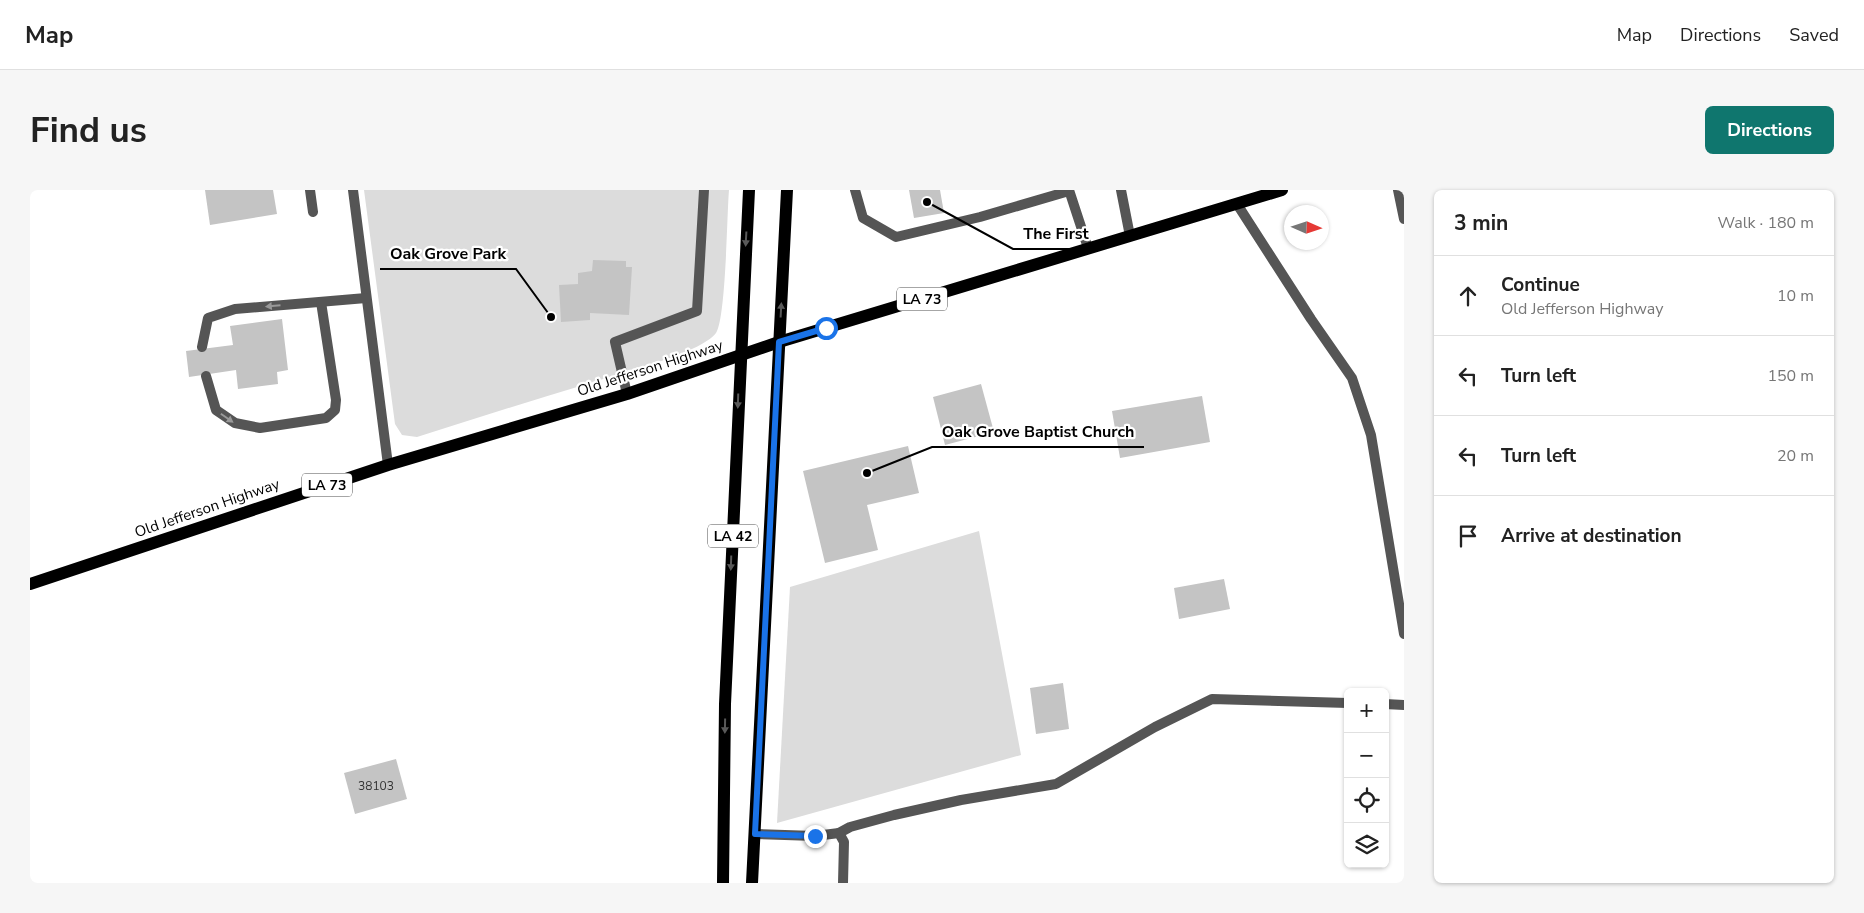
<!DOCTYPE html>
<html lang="en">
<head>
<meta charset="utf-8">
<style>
  :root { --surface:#fff; --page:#f6f6f6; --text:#222; --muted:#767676; --line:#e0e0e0; --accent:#0f766e }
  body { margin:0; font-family:"Nunito Sans",sans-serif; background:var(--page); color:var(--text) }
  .controls { position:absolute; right:15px; bottom:15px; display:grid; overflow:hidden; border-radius:8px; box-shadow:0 1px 4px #0004 }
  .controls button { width:45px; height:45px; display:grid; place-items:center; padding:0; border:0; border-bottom:1px solid var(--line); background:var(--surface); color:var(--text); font:25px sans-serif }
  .compass { position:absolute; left:1254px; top:15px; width:45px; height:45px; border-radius:50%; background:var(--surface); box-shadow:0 1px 4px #0004; rotate:93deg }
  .stop { position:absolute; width:15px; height:15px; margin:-11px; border:4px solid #1a73e8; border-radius:50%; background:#fff }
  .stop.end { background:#1a73e8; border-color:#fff; box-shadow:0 1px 5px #0008 }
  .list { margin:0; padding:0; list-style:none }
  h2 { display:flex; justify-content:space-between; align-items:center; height:65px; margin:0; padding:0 20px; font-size:21px }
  h2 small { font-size:16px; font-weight:400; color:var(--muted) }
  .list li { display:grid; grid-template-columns:32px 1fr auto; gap:15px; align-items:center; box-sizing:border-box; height:80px; padding:0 20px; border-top:1px solid var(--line) }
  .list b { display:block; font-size:19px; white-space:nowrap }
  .list p { margin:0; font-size:16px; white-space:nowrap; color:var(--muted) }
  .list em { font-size:16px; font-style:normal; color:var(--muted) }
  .icon { flex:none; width:28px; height:28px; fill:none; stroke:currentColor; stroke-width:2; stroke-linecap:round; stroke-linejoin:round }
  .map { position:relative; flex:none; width:1374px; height:693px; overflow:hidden; border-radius:8px }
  header { display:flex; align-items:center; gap:30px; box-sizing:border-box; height:70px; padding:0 25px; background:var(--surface); border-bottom:1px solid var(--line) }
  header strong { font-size:24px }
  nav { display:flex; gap:28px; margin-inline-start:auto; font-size:18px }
  .intro { display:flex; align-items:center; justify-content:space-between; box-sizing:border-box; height:120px; padding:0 30px }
  h1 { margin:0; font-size:35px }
  .button { padding:12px 22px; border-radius:8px; background:var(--accent); color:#fff; font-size:18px; font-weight:700 }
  main { display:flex; gap:30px; padding:0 30px }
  aside { flex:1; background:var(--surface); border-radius:8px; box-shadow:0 1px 4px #0004 }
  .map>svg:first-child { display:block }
  .green { fill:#dcdcdc }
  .building { fill:#c4c4c4 }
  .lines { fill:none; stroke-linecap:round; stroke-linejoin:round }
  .service { stroke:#555; stroke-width:10 }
  .primary { stroke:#000; stroke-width:12 }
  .oneway { fill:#595959 }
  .oneway2 { fill:#999 }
  .route { stroke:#1a73e8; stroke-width:6 }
  .labels { text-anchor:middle; stroke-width:4.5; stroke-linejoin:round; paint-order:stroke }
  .number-label { font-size:12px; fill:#313131 }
  .shield { fill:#fff; stroke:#4c4c4c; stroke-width:1 }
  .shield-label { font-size:14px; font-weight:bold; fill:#000 }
  .street-label { font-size:15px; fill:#000; stroke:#fff }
  .leader { fill:none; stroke:#000; stroke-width:2 }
  .callout-dot { fill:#000; stroke:#fff; stroke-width:2 }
  .callout-label { font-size:16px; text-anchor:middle; font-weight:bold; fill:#000; stroke:#fff; stroke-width:4.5; stroke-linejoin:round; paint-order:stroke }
</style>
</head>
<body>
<header>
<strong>Map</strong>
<nav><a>Map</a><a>Directions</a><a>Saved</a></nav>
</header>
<div class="intro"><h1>Find us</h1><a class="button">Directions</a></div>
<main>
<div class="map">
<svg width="1374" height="693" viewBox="0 0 1374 693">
  <rect width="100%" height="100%" fill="#fff"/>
  <g class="green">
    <path d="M334,0h365c-2,23 -3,129 -13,143 -16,21 -101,42 -129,51 -57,17 -114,35 -170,53l-15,-2 -7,-11z"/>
    <polygon points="949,341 991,565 747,633 760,397"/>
  </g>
  <g class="building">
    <polygon points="175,0 243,0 247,24 180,35"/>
    <polygon points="879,0 910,0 914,23 884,28"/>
    <polygon points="563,70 596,71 596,77 602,77 599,125 560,123 560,130 531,132 529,95 548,94 548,83 562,81"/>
    <polygon points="252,129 258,180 247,182 248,194 208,199 206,180 159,187 156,161 203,155 200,136"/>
    <polygon points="951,194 964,242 915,255 903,207"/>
    <polygon points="1172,206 1180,252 1090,268 1082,221"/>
    <polygon points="878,256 889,303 837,315 848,360 795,373 773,281"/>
    <polygon points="1194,389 1200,419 1149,429 1144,398"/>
    <polygon points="1033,493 1039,539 1006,544 1000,498"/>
    <polygon points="366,569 377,609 325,624 314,583"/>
  </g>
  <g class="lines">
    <g class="service">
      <polyline points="280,0 283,22"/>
      <polyline points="323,0 358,275"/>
      <polyline points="825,0 833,28 866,47 950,27 1039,1"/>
      <polyline points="1039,0 1058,58"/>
      <polyline points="1091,0 1100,46"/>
      <polyline points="1368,0 1374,29"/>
      <polyline points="1207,14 1281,129 1322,188 1341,245 1374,444"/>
      <polyline points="172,157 178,128 205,119 336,108"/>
      <polyline points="176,186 186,220 205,233 230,238 296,228 305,220 306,210 291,112"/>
      <polyline points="597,204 585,152 667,121 674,0"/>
      <polyline points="1355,514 1374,515"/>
      <polyline points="809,643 820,637 864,625 931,610 1026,594 1125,537 1182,509 1318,513"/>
      <polyline points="725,644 785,646 809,643 814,652 813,693"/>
    </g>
    <g class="primary">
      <polyline points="0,394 358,275 597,204 749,152 1252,0"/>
      <polyline points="693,693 695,514 719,0"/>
      <polyline points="722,693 757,0"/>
    </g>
  </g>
  <defs><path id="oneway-solid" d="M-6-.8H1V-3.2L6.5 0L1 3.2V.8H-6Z" transform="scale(1.25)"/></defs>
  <g class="oneway">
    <use href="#oneway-solid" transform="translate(716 49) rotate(93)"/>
    <use href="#oneway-solid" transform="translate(751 120) rotate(-87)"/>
    <use href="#oneway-solid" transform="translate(708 211) rotate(92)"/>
    <use href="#oneway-solid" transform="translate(701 373) rotate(92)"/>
    <use href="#oneway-solid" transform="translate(695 536) rotate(91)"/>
  </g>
  <g class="oneway2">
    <use href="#oneway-solid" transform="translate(243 116) rotate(175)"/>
    <use href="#oneway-solid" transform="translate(197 228) rotate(35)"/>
  </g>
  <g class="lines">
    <polyline class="route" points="785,646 725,644 749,152 796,138"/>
  </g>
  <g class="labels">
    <g class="number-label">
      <text x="346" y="600">38103</text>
    </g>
    <g class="shield">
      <rect x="867" y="97.5" width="50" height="23" rx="4"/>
      <rect x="272" y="283.5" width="50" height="23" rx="4"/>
      <rect x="678" y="334.5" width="50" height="23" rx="4"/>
    </g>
    <g class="shield-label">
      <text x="892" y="114">LA 73</text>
      <text x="297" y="300">LA 73</text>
      <text x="703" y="351">LA 42</text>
    </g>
    <g class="street-label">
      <text transform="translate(620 178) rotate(-18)" y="5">Old Jefferson Highway</text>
      <text transform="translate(177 318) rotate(-19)" y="5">Old Jefferson Highway</text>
    </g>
  </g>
  <path class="leader" d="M897 12L983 59H1069M521 127L486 79H350M837 283L902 257H1114"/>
  <g class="callout-dot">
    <circle cx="897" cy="12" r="5"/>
    <circle cx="521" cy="127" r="5"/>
    <circle cx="837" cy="283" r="5"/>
  </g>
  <g class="callout-label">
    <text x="1026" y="49">The First</text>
    <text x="418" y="69">Oak Grove Park</text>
    <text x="1008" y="247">Oak Grove Baptist Church</text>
  </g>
</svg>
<div class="controls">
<button>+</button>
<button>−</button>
<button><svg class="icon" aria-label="locate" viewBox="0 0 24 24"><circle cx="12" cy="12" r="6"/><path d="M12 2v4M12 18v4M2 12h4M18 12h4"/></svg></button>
<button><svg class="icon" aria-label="layers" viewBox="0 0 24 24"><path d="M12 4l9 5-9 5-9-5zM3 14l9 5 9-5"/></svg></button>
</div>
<svg class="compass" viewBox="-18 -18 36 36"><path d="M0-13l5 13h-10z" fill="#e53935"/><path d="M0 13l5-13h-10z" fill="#767676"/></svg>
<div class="stop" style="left:796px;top:138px"></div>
<div class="stop end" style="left:785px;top:646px"></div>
</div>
<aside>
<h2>3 min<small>Walk · 180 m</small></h2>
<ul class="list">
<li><svg class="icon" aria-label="ahead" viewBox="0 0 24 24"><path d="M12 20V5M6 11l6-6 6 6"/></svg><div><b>Continue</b><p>Old Jefferson Highway</p></div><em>10 m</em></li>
<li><svg class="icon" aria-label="left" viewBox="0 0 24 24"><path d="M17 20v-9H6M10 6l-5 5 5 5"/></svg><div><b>Turn left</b></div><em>150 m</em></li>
<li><svg class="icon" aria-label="left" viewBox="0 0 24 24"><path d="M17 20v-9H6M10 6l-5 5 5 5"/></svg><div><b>Turn left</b></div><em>20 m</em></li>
<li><svg class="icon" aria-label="arrive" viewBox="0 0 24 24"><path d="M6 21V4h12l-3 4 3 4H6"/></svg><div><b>Arrive at destination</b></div></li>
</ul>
</aside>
</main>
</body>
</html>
